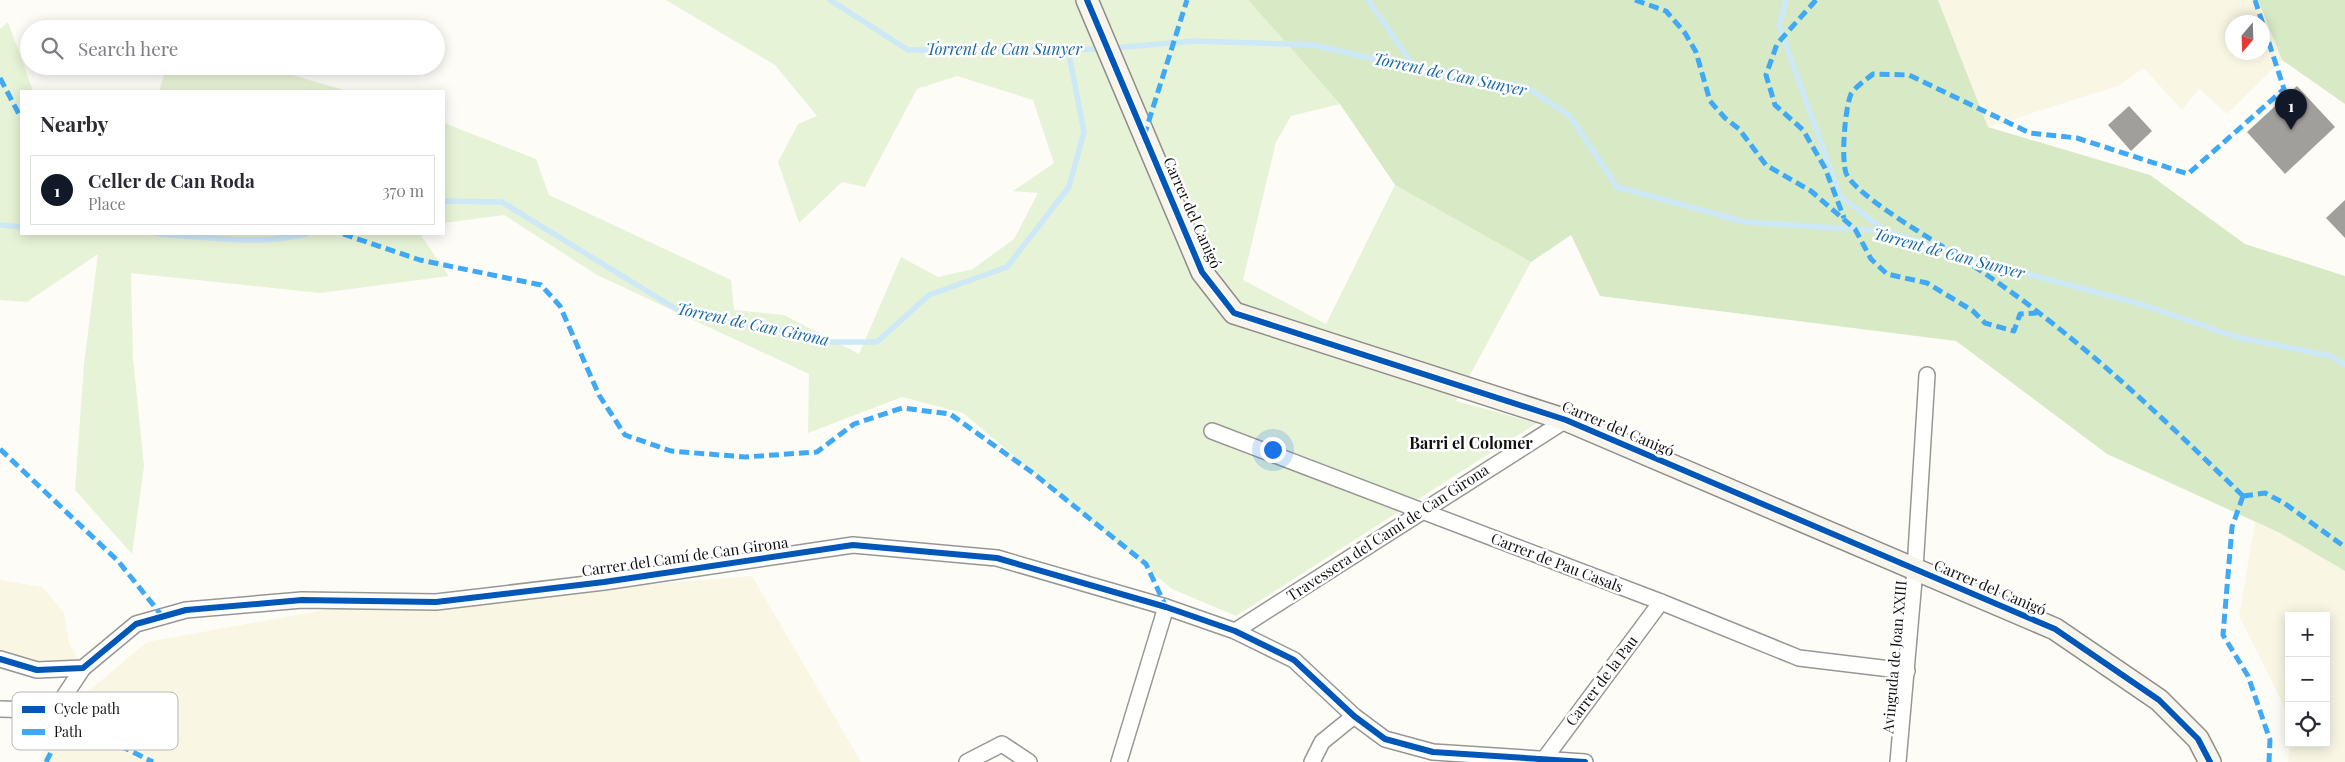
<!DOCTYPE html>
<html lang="en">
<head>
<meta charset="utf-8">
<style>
  :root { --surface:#fff; --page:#f7f7f7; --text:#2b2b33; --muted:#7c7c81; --line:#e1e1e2; --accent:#111827 }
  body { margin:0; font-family:"Playfair Display",serif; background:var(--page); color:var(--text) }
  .controls { position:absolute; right:15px; bottom:15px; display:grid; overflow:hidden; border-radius:0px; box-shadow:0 2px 12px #0003 }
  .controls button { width:45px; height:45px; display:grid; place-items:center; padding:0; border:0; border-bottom:1px solid var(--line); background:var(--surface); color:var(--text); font:25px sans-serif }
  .compass { position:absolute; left:2225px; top:15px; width:45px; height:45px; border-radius:50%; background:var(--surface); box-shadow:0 2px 12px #0003; rotate:199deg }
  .you { position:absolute; left:1272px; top:449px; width:18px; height:18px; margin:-12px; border:4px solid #fff; border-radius:50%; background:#1a73e8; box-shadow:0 0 0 8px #1a73e833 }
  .badge { display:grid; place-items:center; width:32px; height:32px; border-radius:50%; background:var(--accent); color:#fff; font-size:16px; font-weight:700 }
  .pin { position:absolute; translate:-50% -41px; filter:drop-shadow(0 1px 2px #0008) }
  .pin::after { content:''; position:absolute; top:26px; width:18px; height:15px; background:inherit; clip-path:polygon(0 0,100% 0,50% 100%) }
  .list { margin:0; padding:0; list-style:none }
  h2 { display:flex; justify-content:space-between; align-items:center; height:65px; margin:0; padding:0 20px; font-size:21px }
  h2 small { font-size:16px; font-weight:400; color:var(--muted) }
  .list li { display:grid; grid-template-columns:32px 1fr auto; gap:15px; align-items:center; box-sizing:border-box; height:70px; margin:0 10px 10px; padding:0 10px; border:1px solid var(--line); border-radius:0px }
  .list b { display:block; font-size:19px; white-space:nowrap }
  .list p { margin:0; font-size:16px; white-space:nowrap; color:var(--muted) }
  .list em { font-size:16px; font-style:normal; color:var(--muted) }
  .icon { flex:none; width:28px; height:28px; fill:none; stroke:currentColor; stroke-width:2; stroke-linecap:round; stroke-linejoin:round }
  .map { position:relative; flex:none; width:2345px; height:762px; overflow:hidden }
  .search { position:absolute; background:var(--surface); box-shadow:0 2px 12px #0003; left:20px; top:20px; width:425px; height:55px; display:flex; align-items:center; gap:12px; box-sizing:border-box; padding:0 18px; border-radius:28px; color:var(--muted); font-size:19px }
  .panel { position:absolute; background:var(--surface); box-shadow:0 2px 12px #0003; left:20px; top:90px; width:425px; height:145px; border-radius:0px }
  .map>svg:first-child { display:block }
  .farmland { fill:#f9f7e4; fill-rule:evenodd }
  .green { fill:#e7f3d7 }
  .forest { fill:#d8eac5 }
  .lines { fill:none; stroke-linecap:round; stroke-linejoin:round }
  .stream { stroke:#cde8f7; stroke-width:5.5 }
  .building { fill:#a19f9c }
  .street-casing { stroke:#979795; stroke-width:18 }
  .secondary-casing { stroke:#8e8d8b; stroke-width:24 }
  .street { stroke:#fffffe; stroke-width:15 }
  .secondary { stroke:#f6f4eb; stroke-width:21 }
  .quiet { stroke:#3fa9f5; stroke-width:5; stroke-dasharray:10 5; stroke-linecap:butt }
  .cycleway-casing { stroke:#fff; stroke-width:9 }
  .cycleway { stroke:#0057b8; stroke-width:6 }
  .labels { text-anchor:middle; stroke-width:5; stroke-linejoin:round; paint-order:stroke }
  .street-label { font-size:15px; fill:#111; stroke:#fff }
  .water-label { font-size:16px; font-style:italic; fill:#1768a6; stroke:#fff }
  .neighbourhood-label { font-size:16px; font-weight:bold; fill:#111; stroke:#fff }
  .key { fill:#fff; stroke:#b8b8b8; stroke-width:1 }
  .key-label { font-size:14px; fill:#111 }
</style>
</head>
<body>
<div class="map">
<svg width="2345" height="762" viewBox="0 0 2345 762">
  <rect width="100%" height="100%" fill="#fdfcf7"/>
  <g class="farmland">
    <path d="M1938,0h320l24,60 -55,54 -28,-25 -17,21 -38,-42 -26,18 -130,41zM2232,22h30v30h-30z"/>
    <polygon points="2255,522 2280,533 2345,571 2345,762 2288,762 2290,743 2326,743 2326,616 2289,616 2289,716 2239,616"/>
    <polygon points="752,576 861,762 40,762 67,709 147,642 369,602 436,602"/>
    <polygon points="0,580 42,587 64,613 69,644 83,668 0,659"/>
  </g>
  <g class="green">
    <polygon points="666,0 1248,0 1340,104 1291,116 1276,142 1243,280 1326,324 1395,185 1531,262 1456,401 1537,423 1236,616 1172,589 963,413 902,397 808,433 809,374 597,275 504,215 444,223 444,123 536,159 549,195 731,280 734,310 784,315 859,354 901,257 938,277 973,269 1014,239 1038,193 1013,191 1054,163 1033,100 957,76 917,89 865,187 842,182 799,223 778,162 798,124 817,116 775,65"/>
    <polygon points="8,22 33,91 21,91 21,234 420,234 449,276 320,293 131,273 133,358 144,466 132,554 75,490 84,364 98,254 27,302 0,300 0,29"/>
    <polygon points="167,66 261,66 347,91 159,91"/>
  </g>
  <g class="forest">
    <polygon points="1248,0 1938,0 1988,127 2150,175 2245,244 2345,276 2345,571 2280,533 2107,454 1956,341 1600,296 1571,235 1531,262 1395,185 1340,104"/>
    <polygon points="2258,0 2345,0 2345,104 2282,60"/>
  </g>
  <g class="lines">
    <g class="stream">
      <polyline points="830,0 908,50 1104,49"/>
      <polyline points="1368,0 1415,68"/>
      <polyline points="1786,0 1779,26 1840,196 1885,231"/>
      <polyline points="1113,48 1194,41 1313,45 1415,68 1526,87 1570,116 1617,187 1745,222 1885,231 1994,265 2144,305 2236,337 2331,356 2345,365"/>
      <polyline points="444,201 502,202 676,309 832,342 877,342 929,295 1007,267 1069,187 1084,132 1068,49"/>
      <polyline points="0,225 21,227"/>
      <path d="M159,234c48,3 99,12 147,0"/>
    </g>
  </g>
  <g class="building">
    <polygon points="2297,86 2335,127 2285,174 2247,132"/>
    <polygon points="2129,106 2152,131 2131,151 2108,125"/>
    <polygon points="2345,200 2345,238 2326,218"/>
  </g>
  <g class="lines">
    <defs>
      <g id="street">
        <polyline points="1212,431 1661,602 1799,658 1907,671"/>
        <polyline points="1235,631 1566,420"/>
        <polyline points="0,659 37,670 83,668 136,624 186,610 302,600 436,602 604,582 853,545 997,558 1166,607 1235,631 1294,660 1354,716 1385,739 1433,752 1585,762"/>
        <polyline points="0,709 35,710 57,707 83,668"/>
        <polyline points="967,762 1002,744 1029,762"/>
        <polyline points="1119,762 1166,607"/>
        <polyline points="1312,762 1322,742 1354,716"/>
        <polyline points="1542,762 1661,602"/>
        <polyline points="1898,762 1915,569 1927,375"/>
      </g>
      <polyline id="secondary" points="1087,0 1202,272 1234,313 1566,420 2055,629 2159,700 2198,739 2210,762"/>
    </defs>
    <use href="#street" class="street-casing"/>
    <use href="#secondary" class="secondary-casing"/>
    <use href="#street" class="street"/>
    <use href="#secondary" class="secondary"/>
    <g class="quiet">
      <polyline points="1635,0 1666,11 1685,33 1696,52 1710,101 1725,118 1739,129 1766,165 1811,191 1855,229 1871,259 1887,274 1927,283 1973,311 1985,323 2014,331 2020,314 2037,313"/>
      <polyline points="1816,0 1777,44 1766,75 1775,105 1803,130 1825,168 1844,218"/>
      <polyline points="0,78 21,118"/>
      <polyline points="1144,136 1187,0"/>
      <polyline points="343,234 420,260 541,285 560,306 599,395 625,435 671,451 745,457 817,452 854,424 902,408 950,414 1033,473 1146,564 1166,607"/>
      <polyline points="0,449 118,561 163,617"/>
      <path d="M2243,496c-88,-86 -178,-172 -282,-238 -23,-15 -107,-63 -115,-85 -5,-15 -1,-65 5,-79 4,-7 16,-15 22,-20l36,1 121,58 47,5 111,36 96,-85 -29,-89"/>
      <polyline points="2243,496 2232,527 2223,635 2248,676 2270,740 2269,762"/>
      <polyline points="2243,496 2265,493 2284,503 2345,547"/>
      <polyline points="57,707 68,720 153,762"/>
      <polyline points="46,762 68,720"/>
    </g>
    <defs>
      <g id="cycleway">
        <polyline points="1087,0 1202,272 1234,313 1566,420 2055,629 2159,700 2198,739 2210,762"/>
        <polyline points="0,659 37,670 83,668 136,624 186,610 302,600 436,602 604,582 853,545 997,558 1166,607 1235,631 1294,660 1354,716 1385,739 1433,752 1585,762"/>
      </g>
    </defs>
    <use href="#cycleway" class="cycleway-casing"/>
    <use href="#cycleway" class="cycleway"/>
  </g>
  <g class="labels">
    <g class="street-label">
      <text transform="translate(1192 213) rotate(66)" y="5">Carrer del Canigó</text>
      <text transform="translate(1618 429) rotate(23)" y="5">Carrer del Canigó</text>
      <text transform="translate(1388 533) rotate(-33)" y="5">Travessera del Camí de Can Girona</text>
      <text transform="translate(685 557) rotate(-8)" y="5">Carrer del Camí de Can Girona</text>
      <text transform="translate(1557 563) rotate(21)" y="5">Carrer de Pau Casals</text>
      <text transform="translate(1990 588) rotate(23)" y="5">Carrer del Canigó</text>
      <text transform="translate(1895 657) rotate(-85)" y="5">Avinguda de Joan XXIII</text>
      <text transform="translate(1602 681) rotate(-53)" y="5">Carrer de la Pau</text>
    </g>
    <g class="water-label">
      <text x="1004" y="55">Torrent de Can Sunyer</text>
      <text transform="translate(1450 74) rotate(12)" y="6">Torrent de Can Sunyer</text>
      <text transform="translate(1949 253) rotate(15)" y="6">Torrent de Can Sunyer</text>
      <text transform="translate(753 324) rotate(12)" y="6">Torrent de Can Girona</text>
    </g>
    <g class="neighbourhood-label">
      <text x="1471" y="449">Barri el Colomer</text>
    </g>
  </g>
  <rect x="12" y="692" width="166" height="58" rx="8" class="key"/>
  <rect x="22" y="706" width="23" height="7" fill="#0057b8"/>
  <rect x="22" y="729" width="23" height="6" fill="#3fa9f5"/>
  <g class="key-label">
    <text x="54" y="714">Cycle path</text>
    <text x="54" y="737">Path</text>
  </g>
</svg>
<div class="controls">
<button>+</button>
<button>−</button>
<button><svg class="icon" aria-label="locate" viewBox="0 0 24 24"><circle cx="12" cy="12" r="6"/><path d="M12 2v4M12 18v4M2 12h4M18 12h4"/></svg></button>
</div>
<svg class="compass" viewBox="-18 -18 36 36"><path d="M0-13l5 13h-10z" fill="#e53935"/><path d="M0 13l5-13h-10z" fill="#7c7c81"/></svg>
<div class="you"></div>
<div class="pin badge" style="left:2291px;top:130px">1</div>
<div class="search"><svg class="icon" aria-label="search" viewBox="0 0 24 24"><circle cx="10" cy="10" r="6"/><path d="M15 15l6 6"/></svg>Search here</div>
<section class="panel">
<h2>Nearby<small></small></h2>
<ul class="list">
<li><span class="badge">1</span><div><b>Celler de Can Roda</b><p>Place</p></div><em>370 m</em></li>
</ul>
</section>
</div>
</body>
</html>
